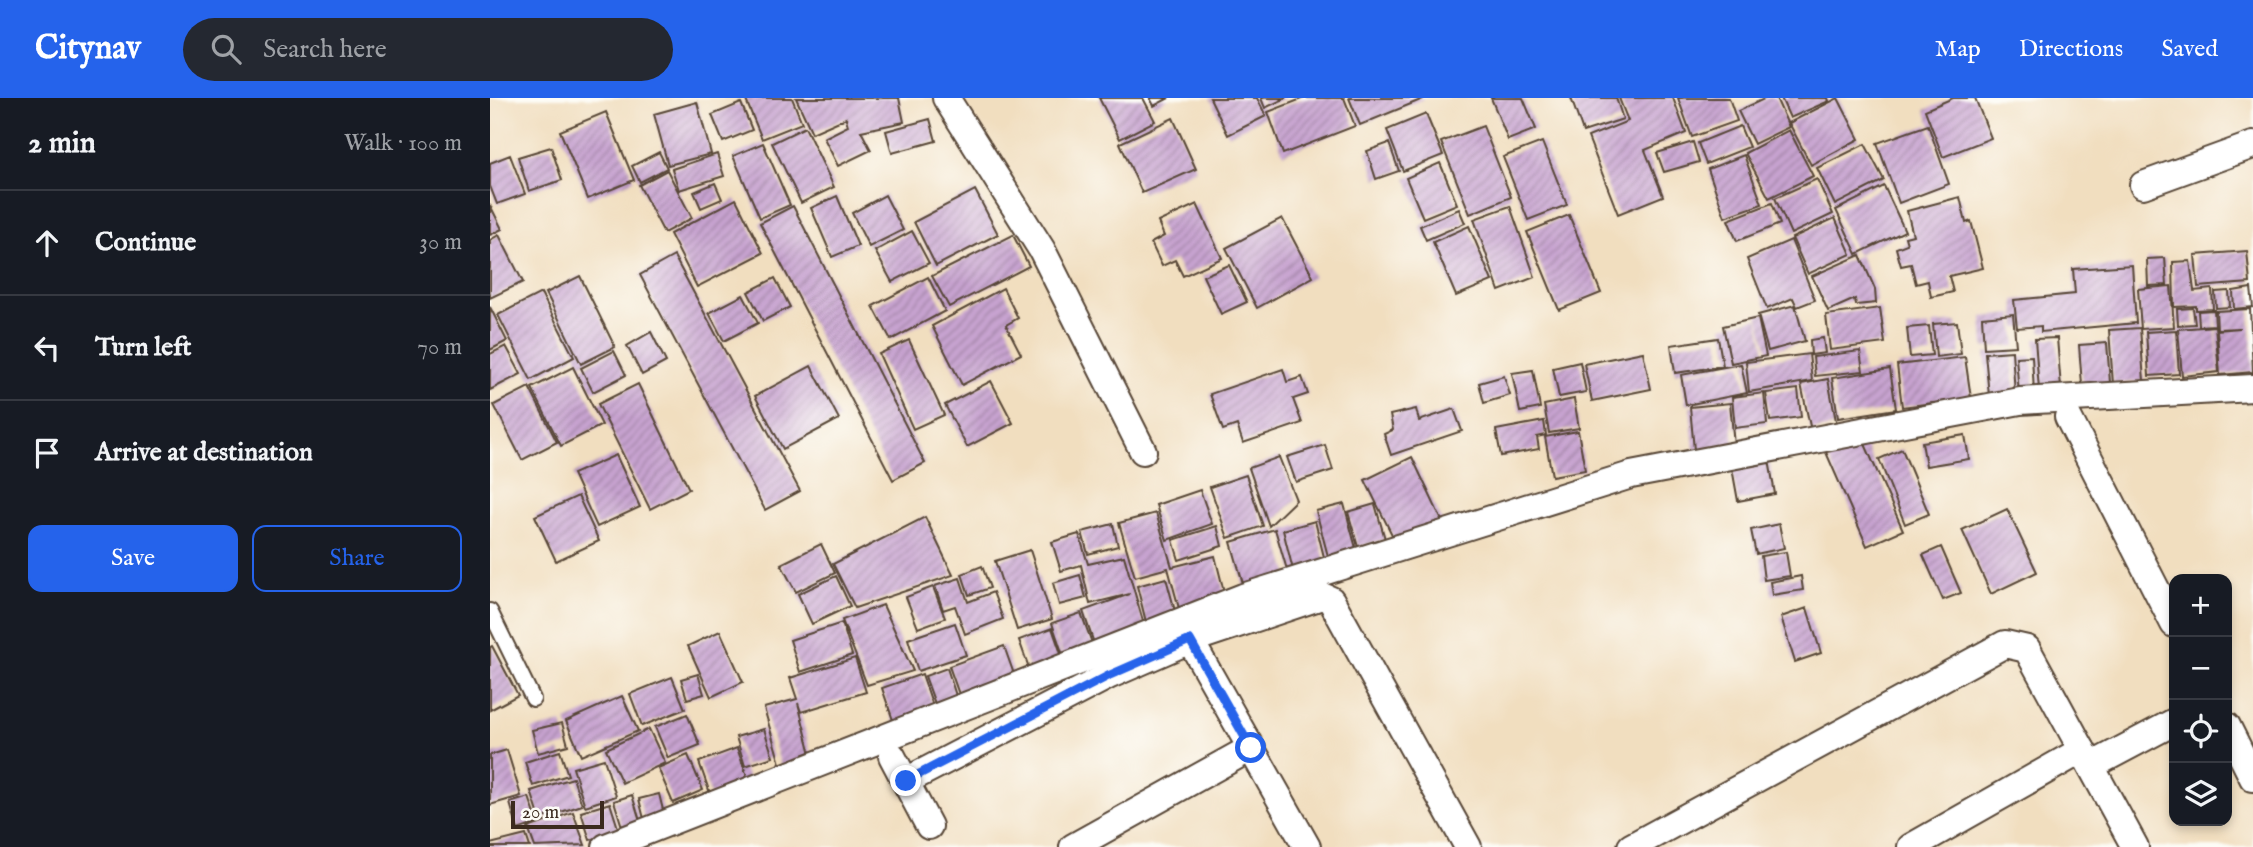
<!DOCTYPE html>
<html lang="en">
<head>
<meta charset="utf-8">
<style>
  :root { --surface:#171b24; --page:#242831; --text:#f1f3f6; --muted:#9ea1a6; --line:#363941; --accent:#2563eb }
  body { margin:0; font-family:"IM FELL English",serif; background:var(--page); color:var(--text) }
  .controls { position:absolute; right:21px; bottom:21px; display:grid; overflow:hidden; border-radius:14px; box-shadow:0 4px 10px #0003 }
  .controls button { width:63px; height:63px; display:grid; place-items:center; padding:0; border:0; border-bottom:2px solid var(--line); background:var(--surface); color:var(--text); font:35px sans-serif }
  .scale { position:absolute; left:21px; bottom:18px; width:93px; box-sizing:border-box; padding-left:7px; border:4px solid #3b2a1e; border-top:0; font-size:19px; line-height:24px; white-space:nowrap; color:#3b2a1e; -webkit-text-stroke:5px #fdfcf7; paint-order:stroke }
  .stop { position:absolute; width:21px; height:21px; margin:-16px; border:5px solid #2563eb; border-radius:50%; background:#fff }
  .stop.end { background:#2563eb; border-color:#fff; box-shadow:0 2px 7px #0008 }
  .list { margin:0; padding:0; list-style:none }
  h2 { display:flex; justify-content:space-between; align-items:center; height:91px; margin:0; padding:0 28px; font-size:30px }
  h2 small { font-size:23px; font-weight:400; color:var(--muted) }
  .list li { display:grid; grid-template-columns:46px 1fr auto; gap:21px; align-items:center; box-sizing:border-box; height:105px; padding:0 28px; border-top:2px solid var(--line) }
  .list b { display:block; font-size:26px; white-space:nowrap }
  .list em { font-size:23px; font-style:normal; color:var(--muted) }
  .actions { display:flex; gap:14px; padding:21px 28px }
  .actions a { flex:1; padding:16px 0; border:2px solid var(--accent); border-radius:14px; text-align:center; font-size:24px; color:var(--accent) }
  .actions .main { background:var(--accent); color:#fff }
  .icon { flex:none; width:38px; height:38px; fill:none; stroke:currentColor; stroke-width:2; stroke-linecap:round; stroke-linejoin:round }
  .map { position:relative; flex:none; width:1763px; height:749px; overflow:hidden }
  header { display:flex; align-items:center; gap:42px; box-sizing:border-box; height:98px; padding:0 35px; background:var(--accent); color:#fff }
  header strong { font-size:33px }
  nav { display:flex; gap:38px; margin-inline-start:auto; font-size:24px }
  .search { width:490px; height:63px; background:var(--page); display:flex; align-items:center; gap:18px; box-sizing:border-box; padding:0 24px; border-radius:38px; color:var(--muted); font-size:26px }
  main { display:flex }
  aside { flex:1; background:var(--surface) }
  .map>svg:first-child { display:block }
  .building { fill:url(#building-hatch) }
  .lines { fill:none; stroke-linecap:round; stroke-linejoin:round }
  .service-casing { stroke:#564536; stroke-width:18 }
  .minor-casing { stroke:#564536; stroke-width:30 }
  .service { stroke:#fff; stroke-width:14 }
  .minor { stroke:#fff; stroke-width:26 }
  .route { stroke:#2563eb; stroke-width:9 }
</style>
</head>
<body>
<header>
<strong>Citynav</strong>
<div class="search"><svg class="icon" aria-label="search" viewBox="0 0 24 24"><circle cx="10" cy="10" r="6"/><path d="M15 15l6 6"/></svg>Search here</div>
<nav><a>Map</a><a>Directions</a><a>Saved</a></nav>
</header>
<main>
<aside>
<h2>2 min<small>Walk · 100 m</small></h2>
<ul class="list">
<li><svg class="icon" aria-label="ahead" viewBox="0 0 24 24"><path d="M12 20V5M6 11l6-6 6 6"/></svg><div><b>Continue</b></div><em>30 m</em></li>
<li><svg class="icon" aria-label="left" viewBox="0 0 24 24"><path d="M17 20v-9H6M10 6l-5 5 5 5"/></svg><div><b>Turn left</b></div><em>70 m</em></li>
<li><svg class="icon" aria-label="arrive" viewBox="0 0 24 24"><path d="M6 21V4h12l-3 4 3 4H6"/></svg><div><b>Arrive at destination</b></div></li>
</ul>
<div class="actions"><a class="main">Save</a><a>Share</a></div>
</aside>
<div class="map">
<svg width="1763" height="749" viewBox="0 0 1763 749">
  <defs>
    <pattern id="building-hatch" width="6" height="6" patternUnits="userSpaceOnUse" patternTransform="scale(1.75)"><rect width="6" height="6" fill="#c7a3d0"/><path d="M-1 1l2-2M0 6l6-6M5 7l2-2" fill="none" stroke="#a385a8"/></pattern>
  </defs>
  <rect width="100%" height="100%" fill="#fdfcf7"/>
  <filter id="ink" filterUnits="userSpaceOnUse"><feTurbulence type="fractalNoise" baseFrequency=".0143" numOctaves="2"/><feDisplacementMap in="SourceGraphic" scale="14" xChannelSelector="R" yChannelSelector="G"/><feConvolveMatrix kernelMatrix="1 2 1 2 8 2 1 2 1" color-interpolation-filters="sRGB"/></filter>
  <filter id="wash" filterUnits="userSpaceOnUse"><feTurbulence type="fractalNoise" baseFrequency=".00686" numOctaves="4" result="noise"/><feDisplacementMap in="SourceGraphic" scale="28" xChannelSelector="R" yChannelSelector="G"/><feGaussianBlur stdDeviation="1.57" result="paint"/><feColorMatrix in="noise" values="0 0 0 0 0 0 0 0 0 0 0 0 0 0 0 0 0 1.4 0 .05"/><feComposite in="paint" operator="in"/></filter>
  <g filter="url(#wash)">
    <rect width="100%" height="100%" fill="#f1debf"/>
    <g id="blocks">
      <g class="building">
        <polygon points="255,0 302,0 312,25 272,41"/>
        <polygon points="306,0 409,0 414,24 371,33 381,52 348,68 334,40 358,28 356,20 322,35"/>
        <polygon points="609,0 653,0 665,23 630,41"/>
        <polygon points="660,0 679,0 664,8"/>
        <polygon points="720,0 767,0 776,18 738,37"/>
        <polygon points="771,0 796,0 775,10"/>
        <polygon points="814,0 854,0 865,28 793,56 778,14"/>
        <polygon points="859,0 933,0 933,1 870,27"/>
        <polygon points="1001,0 1033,0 1046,31 1018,42"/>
        <polygon points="1081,0 1126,0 1133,21 1093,34"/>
        <polygon points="1129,0 1183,0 1196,35 1155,52 1173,98 1128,116 1098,39 1138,23"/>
        <polygon points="1188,0 1239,0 1247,23 1202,39"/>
        <polygon points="1276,0 1286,0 1299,29 1264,46 1248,13"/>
        <polygon points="1291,0 1338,0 1339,3 1300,20"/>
        <polygon points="1348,0 1369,41 1321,67 1299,25"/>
        <polygon points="1463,0 1485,0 1501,40 1453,59 1435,12"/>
        <polygon points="207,4 221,56 178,67 164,16"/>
        <polygon points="251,5 262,32 233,44 222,17"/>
        <polygon points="116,14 144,82 98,101 70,33"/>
        <polygon points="936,16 953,57 913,73 897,32"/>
        <polygon points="683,20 706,71 652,95 630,45"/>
        <polygon points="440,21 446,43 402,55 396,33"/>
        <polygon points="1438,27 1459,86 1409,105 1387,45"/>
        <polygon points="993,28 1021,99 980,116 951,44"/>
        <polygon points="1250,28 1259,49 1216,66 1208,45"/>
        <polygon points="315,29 344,89 311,105 282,45"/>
        <polygon points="1299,32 1323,78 1279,100 1255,55"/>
        <polygon points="1052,44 1077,107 1038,122 1013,59"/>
        <polygon points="1203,44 1209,64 1174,74 1167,55"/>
        <polygon points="273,45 300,107 270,120 243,58"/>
        <polygon points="899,45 909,73 886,81 877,53"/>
        <polygon points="1375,46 1394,82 1345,107 1327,70"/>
        <polygon points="61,49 72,82 39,93 28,59"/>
        <polygon points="169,54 177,70 150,84 142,68"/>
        <polygon points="227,56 234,78 189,92 182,71"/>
        <polygon points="20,57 35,96 7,106 0,88 0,65"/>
        <polygon points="1254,57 1272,106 1235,119 1218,71"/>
        <polygon points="950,65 967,106 933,120 916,80"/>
        <polygon points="177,72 202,120 174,135 149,87"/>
        <polygon points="1327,81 1343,116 1301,136 1285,100"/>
        <polygon points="225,85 232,101 211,110 204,94"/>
        <polygon points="1394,88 1415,133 1367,156 1346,112"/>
        <polygon points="485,92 508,136 446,168 424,124"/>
        <polygon points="395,97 413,132 379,149 362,115"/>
        <polygon points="347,98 368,148 342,159 321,110"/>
        <polygon points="1470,99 1476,125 1481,123 1493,170 1459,178 1463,194 1441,199 1438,183 1426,186 1421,166 1411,168 1406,150 1417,146 1415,139 1423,137 1417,113"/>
        <polygon points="246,101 273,155 207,189 180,136"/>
        <polygon points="1282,105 1290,126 1247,143 1238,122"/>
        <polygon points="707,106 732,160 693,178 685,162 672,168 661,145 674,138 668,124"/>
        <polygon points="0,107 12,131 0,137"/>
        <polygon points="303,108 435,365 403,382 270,125"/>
        <polygon points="1020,108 1045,179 1009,193 984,121"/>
        <polygon points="969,111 975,125 936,142 930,128"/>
        <polygon points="1079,117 1111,195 1069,212 1037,134"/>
        <polygon points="792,120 823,179 767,210 736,150"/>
        <polygon points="1345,120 1361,156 1318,176 1302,140"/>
        <polygon points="979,128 1002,183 966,198 943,144"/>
        <polygon points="422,133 439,165 402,184 385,153"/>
        <polygon points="9,137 33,184 0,200 0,142"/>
        <polygon points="523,137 539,168 459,209 442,178"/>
        <polygon points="1301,142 1325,202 1307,209 1303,200 1277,211 1257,161"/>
        <polygon points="1757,153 1760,185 1708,189 1705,157"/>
        <polygon points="1370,157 1385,191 1386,205 1366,207 1365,201 1338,213 1322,178"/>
        <polygon points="184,158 310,393 275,412 150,177"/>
        <polygon points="1675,160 1677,187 1658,188 1657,161"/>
        <polygon points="1700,163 1704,193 1722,191 1723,211 1706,212 1706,208 1684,209 1683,164"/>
        <polygon points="739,167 757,204 731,216 713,178"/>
        <polygon points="1642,167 1646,225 1551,234 1551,228 1527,230 1524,202 1585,196 1583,171"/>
        <polygon points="90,178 125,249 91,266 56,195"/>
        <polygon points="438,179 455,213 401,242 383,208"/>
        <polygon points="285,180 300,209 273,223 258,194"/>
        <polygon points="1681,188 1684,229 1651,231 1648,191"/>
        <polygon points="513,190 528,220 516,227 531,256 472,287 442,228"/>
        <polygon points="1761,190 1763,209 1744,211 1743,193"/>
        <polygon points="1739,193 1740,209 1726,210 1725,194"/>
        <polygon points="51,195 84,259 41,282 8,217"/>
        <polygon points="253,197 268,225 234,243 219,215"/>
        <polygon points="1305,207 1315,243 1278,253 1268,217"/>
        <polygon points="0,209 17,243 0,252"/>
        <polygon points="1390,210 1395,245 1340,252 1336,217"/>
        <polygon points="1703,210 1705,226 1688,227 1687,211"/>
        <polygon points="1760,211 1763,274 1730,277 1727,232 1750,230 1727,231 1726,213"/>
        <polygon points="1724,212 1725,227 1709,228 1708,213"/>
        <polygon points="1523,216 1526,248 1494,250 1492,219"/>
        <polygon points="1268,220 1276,258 1241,265 1233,228"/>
        <polygon points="1467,224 1471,256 1446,259 1443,226"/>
        <polygon points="1439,228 1442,257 1420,259 1417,230"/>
        <polygon points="1725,228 1729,274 1692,278 1688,231"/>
        <polygon points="1650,230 1654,283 1623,286 1619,232"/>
        <polygon points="1686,232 1689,276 1659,278 1656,234"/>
        <polygon points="161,234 176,264 152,277 137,248"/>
        <polygon points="1228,240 1233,268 1185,275 1181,247"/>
        <polygon points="1333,240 1335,255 1321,257 1320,242"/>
        <polygon points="1567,240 1571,290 1549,292 1545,241"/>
        <polygon points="419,242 454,317 423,331 389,256"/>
        <polygon points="1617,245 1620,285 1592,287 1589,247"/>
        <polygon points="16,248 31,276 0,292 0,256"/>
        <polygon points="124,253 136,277 103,294 91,270"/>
        <polygon points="1370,253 1373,273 1325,278 1323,259"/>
        <polygon points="1522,253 1525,296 1499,298 1495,255"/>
        <polygon points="1153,254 1161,291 1102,303 1094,266"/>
        <polygon points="1319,256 1322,283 1259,294 1256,264"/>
        <polygon points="1542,258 1544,295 1529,296 1526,259"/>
        <polygon points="1475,259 1481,300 1412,309 1407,267"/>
        <polygon points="1090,264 1096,294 1069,299 1063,270"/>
        <polygon points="1251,266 1257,295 1196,307 1191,277"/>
        <polygon points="321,268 349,321 293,351 265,298"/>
        <polygon points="83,269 112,327 71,348 42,290"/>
        <polygon points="793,271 797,284 812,279 818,296 803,301 812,325 753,345 747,327 733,332 720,296"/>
        <polygon points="1400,271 1406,311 1348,320 1342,280"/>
        <polygon points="1043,272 1050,310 1030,314 1022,275"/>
        <polygon points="1014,278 1020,297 994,305 989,285"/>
        <polygon points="1338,281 1347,328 1321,333 1311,286"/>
        <polygon points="501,283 523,325 477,349 455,307"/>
        <polygon points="148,286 199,391 160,411 108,306"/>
        <polygon points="39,289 67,344 32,362 4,307"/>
        <polygon points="1308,291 1311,319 1280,323 1276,295"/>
        <polygon points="1274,295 1277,326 1245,330 1242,299"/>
        <polygon points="1084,301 1089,330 1059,335 1054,307"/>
        <polygon points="1240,305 1244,347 1204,352 1200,309"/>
        <polygon points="926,311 929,323 964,311 972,333 901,357 894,336 903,332 900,317"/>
        <polygon points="1054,323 1056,337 1047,339 1049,351 1011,358 1006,332"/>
        <polygon points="1088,333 1095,372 1062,378 1055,339"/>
        <polygon points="1371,337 1413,432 1377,448 1335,352"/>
        <polygon points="1475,337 1479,361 1436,368 1432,344"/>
        <polygon points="835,347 843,372 806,384 797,359"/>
        <polygon points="1412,351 1439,416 1415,426 1389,361"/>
        <polygon points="126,357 150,409 107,429 83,376"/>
        <polygon points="789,359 806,402 779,428 759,370"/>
        <polygon points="922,359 954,427 908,449 875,382"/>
        <polygon points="1279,362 1285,396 1248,403 1242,370"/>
        <polygon points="756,377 773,428 738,440 720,389"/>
        <polygon points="710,392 722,426 677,442 666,407"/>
        <polygon points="88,398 109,443 66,463 45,418"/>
        <polygon points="854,406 867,454 839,462 826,413"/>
        <polygon points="885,406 895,441 868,449 858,414"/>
        <polygon points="1517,411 1547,474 1501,496 1472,432"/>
        <polygon points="666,415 682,469 725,458 736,502 690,514 678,470 645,479 629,425"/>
        <polygon points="435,419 463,477 365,510 343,466"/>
        <polygon points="825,423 836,467 804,476 793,432"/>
        <polygon points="623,426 628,448 598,456 592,434"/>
        <polygon points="1289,426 1294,450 1266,456 1261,432"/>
        <polygon points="727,428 732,448 689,462 683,442"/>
        <polygon points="785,431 800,482 756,496 741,444"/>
        <polygon points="589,436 598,466 634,458 657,537 607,554 593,513 640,496 600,506 591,467 571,473 562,444"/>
        <polygon points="331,446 345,475 306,494 291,466"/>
        <polygon points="1451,449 1471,495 1453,502 1433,457"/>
        <polygon points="540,452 562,521 527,532 505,463"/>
        <polygon points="1296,454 1300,478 1274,482 1271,458"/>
        <polygon points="492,468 500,490 479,497 472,476"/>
        <polygon points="590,477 596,500 569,507 563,485"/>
        <polygon points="346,478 360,508 322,526 308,496"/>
        <polygon points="1311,478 1313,492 1282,497 1280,484"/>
        <polygon points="470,480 478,504 503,494 513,521 475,536 465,508 453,512 445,488"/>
        <polygon points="676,480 688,524 658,532 647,488"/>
        <polygon points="443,489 455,520 428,530 416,499"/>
        <polygon points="393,507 423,573 377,587 352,522"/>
        <polygon points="1317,510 1331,555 1305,564 1291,519"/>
        <polygon points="591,515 606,556 576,566 562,525"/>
        <polygon points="352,525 362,557 310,574 300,542"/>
        <polygon points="465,525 476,557 428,573 418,541"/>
        <polygon points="562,530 575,567 542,578 529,542"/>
        <polygon points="230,533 253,584 221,599 198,548"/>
        <polygon points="2,548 28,597 0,612 0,549"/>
        <polygon points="514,548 526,582 471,602 459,568"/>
        <polygon points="365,560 376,594 311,614 308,605 322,660 291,669 274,610 307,601 300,580"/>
        <polygon points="457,570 469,607 448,614 435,578"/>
        <polygon points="208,576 214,596 197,601 191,581"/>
        <polygon points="432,576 445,614 405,628 392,590"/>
        <polygon points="182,579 195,611 152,628 140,596"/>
        <polygon points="132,598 148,633 91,658 76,623"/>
        <polygon points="197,616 210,647 178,660 165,629"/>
        <polygon points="72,625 78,647 48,655 42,632"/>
        <polygon points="159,631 175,665 132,685 116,651"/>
        <polygon points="274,631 283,659 255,668 246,639"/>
        <polygon points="247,650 259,684 221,698 209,664"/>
        <polygon points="17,652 31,698 0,707 0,657"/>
        <polygon points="70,653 78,677 43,688 35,664"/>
        <polygon points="198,657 213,692 183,705 168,670"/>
        <polygon points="114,661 126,698 95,708 83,670"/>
        <polygon points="83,680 92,707 50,721 41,693"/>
        <polygon points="169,696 175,720 155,725 149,701"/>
        <polygon points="142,697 151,726 133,732 124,703"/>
        <polygon points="39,699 48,725 28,732 20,705"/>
        <polygon points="120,705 129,733 100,742 91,714"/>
        <polygon points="83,714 95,747 45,749 38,730"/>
        <polygon points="36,737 40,749 0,749 0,746"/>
      </g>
    </g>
  </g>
  <g filter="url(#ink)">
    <use href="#blocks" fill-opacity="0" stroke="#564536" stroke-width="2"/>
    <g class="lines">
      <defs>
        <polyline id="service" points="0,513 43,601"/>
        <g id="minor">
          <polyline points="456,0 552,152 653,353"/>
          <polyline points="1653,87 1763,47"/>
          <polyline points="1578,319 1684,526"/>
          <polyline points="700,542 817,749"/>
          <polyline points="1737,628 1763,680"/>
          <polyline points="402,658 439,728"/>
          <polyline points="1601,668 1684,624"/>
          <polyline points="416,683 620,577 700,542 832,498 841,502 978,749"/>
          <polyline points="116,749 753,499 1141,377 1530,303 1763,290"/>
          <polyline points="583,749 761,650"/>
          <polyline points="1141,749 1515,546 1537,551 1645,749"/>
          <polyline points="1421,749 1592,652"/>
        </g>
      </defs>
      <use href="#service" class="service-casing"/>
      <use href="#minor" class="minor-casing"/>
      <use href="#service" class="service"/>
      <use href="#minor" class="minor"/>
    </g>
  </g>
  <g class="lines" filter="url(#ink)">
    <polyline class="route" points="416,683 620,577 700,542 761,650"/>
  </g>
</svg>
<div class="controls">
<button>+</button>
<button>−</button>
<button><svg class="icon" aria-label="locate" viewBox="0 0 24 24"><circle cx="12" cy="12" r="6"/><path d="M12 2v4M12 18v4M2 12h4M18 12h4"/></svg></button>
<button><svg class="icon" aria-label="layers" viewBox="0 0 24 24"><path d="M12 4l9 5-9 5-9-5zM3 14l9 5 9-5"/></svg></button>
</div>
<div class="scale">20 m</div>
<div class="stop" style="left:761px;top:650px"></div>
<div class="stop end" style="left:416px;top:683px"></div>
</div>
</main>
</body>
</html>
